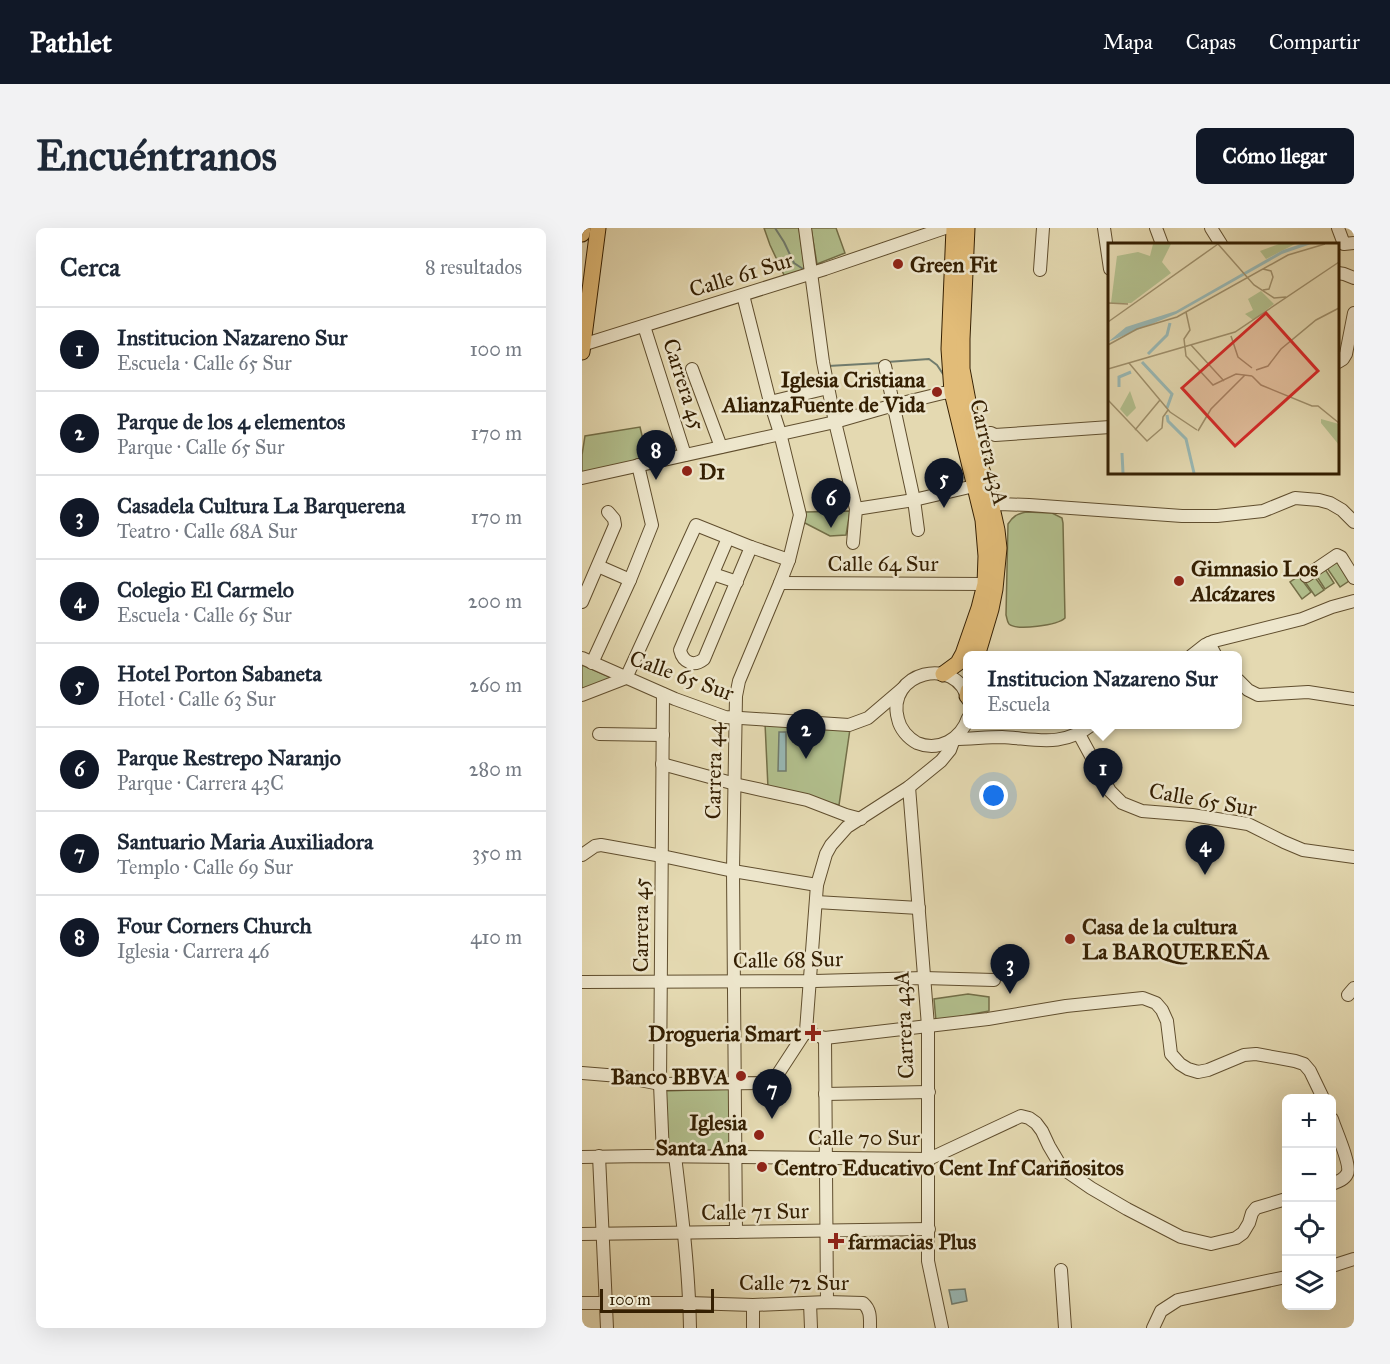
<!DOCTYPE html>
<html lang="es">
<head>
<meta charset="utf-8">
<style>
  :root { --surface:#fff; --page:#f2f2f3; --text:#1f2937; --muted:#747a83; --line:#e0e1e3; --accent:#111827 }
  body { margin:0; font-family:"IM FELL Great Primer",serif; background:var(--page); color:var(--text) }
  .controls { position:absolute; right:18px; bottom:18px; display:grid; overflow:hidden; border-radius:9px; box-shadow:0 6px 24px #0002 }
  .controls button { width:54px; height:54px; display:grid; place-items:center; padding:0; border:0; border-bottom:2px solid var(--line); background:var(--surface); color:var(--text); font:30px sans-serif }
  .scale { position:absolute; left:18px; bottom:15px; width:114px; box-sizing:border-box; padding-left:6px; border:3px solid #341f02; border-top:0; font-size:16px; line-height:21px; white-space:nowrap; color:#341f02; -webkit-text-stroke:4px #ede6cc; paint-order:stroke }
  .you { position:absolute; left:412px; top:568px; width:21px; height:21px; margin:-15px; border:4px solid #fff; border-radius:50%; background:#1a73e8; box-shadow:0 0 0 9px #1a73e833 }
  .badge { display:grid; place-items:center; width:39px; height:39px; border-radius:50%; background:var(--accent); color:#fff; font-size:20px; font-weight:700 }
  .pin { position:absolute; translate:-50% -50px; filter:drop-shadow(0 2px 3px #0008) }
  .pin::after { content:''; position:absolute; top:32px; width:21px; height:18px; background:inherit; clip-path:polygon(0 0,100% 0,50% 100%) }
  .popup { position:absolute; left:381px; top:423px; width:279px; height:78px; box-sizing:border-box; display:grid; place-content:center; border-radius:9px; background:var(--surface); filter:drop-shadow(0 2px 4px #0005); font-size:20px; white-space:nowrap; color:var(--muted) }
  .popup b { font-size:22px; color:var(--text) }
  .popup::after { content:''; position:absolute; left:50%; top:100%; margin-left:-12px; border:12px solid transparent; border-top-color:var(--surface) }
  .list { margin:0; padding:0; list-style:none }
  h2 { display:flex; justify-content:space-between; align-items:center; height:78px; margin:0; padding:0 24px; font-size:26px }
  h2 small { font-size:20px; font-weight:400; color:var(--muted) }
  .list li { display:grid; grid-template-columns:39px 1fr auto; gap:18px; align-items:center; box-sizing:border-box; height:84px; padding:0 24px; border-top:2px solid var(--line) }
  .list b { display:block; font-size:22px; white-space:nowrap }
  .list p { margin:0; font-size:20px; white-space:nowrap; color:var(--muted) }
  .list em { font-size:20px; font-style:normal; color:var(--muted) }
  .icon { flex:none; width:33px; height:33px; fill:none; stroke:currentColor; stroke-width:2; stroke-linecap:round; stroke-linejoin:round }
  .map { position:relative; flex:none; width:772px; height:1100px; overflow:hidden; border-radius:9px }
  header { display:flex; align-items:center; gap:36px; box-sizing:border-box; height:84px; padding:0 30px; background:var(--accent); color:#fff }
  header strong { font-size:28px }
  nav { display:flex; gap:33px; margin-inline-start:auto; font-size:21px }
  .intro { display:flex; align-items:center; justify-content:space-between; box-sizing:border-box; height:144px; padding:0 36px }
  h1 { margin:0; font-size:42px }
  .button { padding:15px 27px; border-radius:9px; background:var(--accent); color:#fff; font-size:21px; font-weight:700 }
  main { display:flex; gap:36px; padding:0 36px }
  aside { flex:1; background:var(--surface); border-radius:9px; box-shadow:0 6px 24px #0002 }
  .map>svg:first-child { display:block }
  .green { fill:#b2bf8d; stroke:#736f48; stroke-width:1.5 }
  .water { fill:#98b8b5; stroke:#707b6d; stroke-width:1.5 }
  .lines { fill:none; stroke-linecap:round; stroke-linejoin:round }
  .stream { stroke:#707b6d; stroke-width:2 }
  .minor-casing { stroke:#604e2e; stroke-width:14 }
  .major-casing { stroke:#341f02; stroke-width:17 }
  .minor { stroke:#ede6cc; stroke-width:12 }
  .major { stroke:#e2bc78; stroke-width:15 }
  .poi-dot { fill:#8f2418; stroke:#ede6cc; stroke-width:2 }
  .labels { text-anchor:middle; stroke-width:5; stroke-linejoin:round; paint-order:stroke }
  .poi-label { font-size:22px; font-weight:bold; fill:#341f02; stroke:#ede6cc; text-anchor:start }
  .street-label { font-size:22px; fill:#341f02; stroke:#ede6cc }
  .inset-river { fill:none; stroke:#98b8b5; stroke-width:3 }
  .inset-road { fill:none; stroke:#9e8f6b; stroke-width:1.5 }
  .view { fill:#d62828; fill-opacity:0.15; stroke:#d62828; stroke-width:3 }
  .inset-edge { fill:none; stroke:#341f02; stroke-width:3 }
</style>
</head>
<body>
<header>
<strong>Pathlet</strong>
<nav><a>Mapa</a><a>Capas</a><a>Compartir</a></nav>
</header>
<div class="intro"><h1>Encuéntranos</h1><a class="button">Cómo llegar</a></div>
<main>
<aside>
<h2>Cerca<small>8 resultados</small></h2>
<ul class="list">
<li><span class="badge">1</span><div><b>Institucion Nazareno Sur</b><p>Escuela · Calle 65 Sur</p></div><em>100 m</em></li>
<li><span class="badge">2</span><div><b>Parque de los 4 elementos</b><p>Parque · Calle 65 Sur</p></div><em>170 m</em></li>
<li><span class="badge">3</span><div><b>Casadela Cultura La Barquerena</b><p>Teatro · Calle 68A Sur</p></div><em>170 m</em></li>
<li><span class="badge">4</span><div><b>Colegio El Carmelo</b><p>Escuela · Calle 65 Sur</p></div><em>200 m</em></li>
<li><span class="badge">5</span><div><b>Hotel Porton Sabaneta</b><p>Hotel · Calle 63 Sur</p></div><em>260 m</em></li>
<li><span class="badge">6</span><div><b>Parque Restrepo Naranjo</b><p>Parque · Carrera 43C</p></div><em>280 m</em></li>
<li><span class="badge">7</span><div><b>Santuario Maria Auxiliadora</b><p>Templo · Calle 69 Sur</p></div><em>350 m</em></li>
<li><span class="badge">8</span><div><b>Four Corners Church</b><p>Iglesia · Carrera 46</p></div><em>410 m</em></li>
</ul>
</aside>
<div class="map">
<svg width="772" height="1100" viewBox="0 0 772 1100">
  <rect width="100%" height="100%" fill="#e4d9b1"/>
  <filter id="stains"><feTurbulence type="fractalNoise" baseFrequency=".00333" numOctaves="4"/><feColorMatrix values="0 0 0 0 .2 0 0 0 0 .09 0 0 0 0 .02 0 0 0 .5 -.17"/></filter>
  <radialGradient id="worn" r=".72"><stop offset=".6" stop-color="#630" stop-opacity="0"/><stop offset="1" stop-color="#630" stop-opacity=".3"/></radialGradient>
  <g class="green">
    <polygon points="182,0 217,0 223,43 203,49 188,17"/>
    <polygon points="229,0 254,0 263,25 235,36"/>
    <polygon points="58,199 66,233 0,244 0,227 3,208"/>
    <polygon points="268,283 264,307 248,308 221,294 223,284"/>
    <path d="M444,284l26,1 10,5 1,5 2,95c-7,7 -48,13 -56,6 -2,-2 -2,-6 -3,-9l2,-91c5,-8 9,-10 18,-12z"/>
    <polygon points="755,328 770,351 758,359 743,337"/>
    <polygon points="741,338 752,355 743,361 732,344"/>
    <polygon points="730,345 742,362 733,368 721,351"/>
    <polygon points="717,348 729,364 720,371 708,354"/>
    <polygon points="0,437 30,450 0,462"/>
    <polygon points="183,495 268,501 257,577 186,560"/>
    <polygon points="386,766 407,769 407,783 354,793 352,771"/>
    <polygon points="148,861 149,922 84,923 81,863"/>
  </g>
  <g class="water">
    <polygon points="197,504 204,504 204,543 196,543"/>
    <polygon points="383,1061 385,1073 370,1076 367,1062"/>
  </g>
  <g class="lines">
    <g class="stream">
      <polyline points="193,0 202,14 212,35 224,43"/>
      <polyline points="305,134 347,131 355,137 361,146"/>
      <polyline points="246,138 299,135"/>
    </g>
    <defs>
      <g id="minor">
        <polyline points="223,0 241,134 253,194 274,281 271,315"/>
        <polyline points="522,0 528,41"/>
        <polyline points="574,0 580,16"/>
        <polyline points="629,0 639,16"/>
        <polyline points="756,0 762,16 772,15"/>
        <polyline points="458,42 461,0"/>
        <polyline points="756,45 762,46 772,50"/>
        <polyline points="62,98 103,227"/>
        <polyline points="0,117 243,41 363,0"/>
        <polyline points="756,134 761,131 764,126 772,85"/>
        <polyline points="303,138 332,272 336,302"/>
        <polyline points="110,141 139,219"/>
        <polyline points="188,174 246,160"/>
        <polyline points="392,205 409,205 413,207 528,199"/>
        <polyline points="0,250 253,194 312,177 361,165 370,164"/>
        <polyline points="410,278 417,276 447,277 600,288 635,288 681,283 713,270 737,272 748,275 760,282 772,294"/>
        <polyline points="274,281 332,272 392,258"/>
        <path d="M146,310l-48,112c3,13 14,17 24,9l47,-112"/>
        <polyline points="16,338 48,352"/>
        <polyline points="131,346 155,354"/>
        <polyline points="724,348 755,327 759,329 772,350"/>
        <polyline points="198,355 403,356"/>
        <polyline points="0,374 33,297 32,291 26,284"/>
        <polyline points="627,415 634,428"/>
        <polyline points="609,428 623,417 632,413 720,391 750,379 772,373"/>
        <polyline points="0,430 93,471 143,489 267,497 286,490 320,461"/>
        <polyline points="10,435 48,352 70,297 56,237"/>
        <polyline points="656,452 666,462 676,467 726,464 772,471"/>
        <polyline points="81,466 78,856 81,928"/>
        <polyline points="0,467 44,450 114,297 169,319 207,332"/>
        <path d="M386,472c-11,-46 -83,-28 -70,19 2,10 10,19 19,24 22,9 44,-4 51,-25"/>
        <polyline points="17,506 81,507"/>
        <polyline points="497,506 528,563 540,575 560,583 610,587 666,596 702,614 721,622 772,629"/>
        <path d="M372,511c16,0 32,-2 48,-2 35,2 60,11 91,-13"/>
        <polyline points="80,536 157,557 225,572 264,587 279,591"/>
        <polyline points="327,559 346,798 346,1033 360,1100"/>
        <polyline points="0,627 13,618 19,617 80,628 151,643 235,657"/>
        <polyline points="234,674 337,680"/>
        <polyline points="0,754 233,753 342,750 412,752"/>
        <polyline points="766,767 772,760"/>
        <polyline points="224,803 232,807 243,810 406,791 484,778 561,770 574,775 580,782 585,793 589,826 598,836 606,841 616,844 626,842 662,827 674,826 713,833 722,836 728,843 741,870"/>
        <polyline points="243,810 245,1074"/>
        <polyline points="0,845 37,848 78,856 184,855 192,852 224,803 235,657 244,626 249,617 265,599 327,559 359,533 368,522 372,511"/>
        <polyline points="243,866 347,864"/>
        <path d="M750,891c3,10 20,47 15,55 -3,6 -10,8 -15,10"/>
        <polyline points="17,928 25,1100"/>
        <path d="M93,928c7,57 14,115 15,172"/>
        <polyline points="0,929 65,928 347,931 439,888 447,890 454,895 460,903 467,918 480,940 509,960 545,981 599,1009 629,1016 654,1010 661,1005 667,995 670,985 674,980 704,971"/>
        <polyline points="154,1004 151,643 154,468 157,453 198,355 207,332 218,287 198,205 188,174 161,67"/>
        <polyline points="0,1006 347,1001"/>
        <polyline points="750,1038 772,1031"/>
        <polyline points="479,1042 483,1100"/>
        <path d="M0,1075h107l64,2 74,-3 36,1c8,7 7,15 7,25"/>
        <polyline points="228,1075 229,1100"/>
        <polyline points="171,1100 171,1077"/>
        <polyline points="571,1100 579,1083 596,1072 704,1049"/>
      </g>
      <g id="major">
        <polyline points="385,0 380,111 380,141 398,237 404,253 415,302 417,320 413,361 409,381 395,428"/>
        <polyline points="0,6 1,0"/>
        <polyline points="0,124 16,0"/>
        <polyline points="361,446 376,435 381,426 397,380 403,356 404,328 401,292 370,164 367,121 372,0"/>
        <polyline points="385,468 386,463"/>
      </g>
    </defs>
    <use href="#minor" class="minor-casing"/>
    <use href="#major" class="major-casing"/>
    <use href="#minor" class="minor"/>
    <use href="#major" class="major"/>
  </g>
  <g class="poi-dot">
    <circle cx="316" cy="36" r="6"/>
    <circle cx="355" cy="164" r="6"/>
    <circle cx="105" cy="243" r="6"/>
    <circle cx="597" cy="353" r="6"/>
    <circle cx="488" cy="711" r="6"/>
    <path d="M228 796h6v6h6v6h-6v6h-6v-6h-6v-6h6z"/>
    <circle cx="159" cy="848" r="6"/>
    <circle cx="177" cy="907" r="6"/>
    <circle cx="180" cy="939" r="6"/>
    <path d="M251 1004h6v6h6v6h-6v6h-6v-6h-6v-6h6z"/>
  </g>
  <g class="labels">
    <g class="poi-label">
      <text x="328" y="44">Green Fit</text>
      <text x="343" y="159" text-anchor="end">Iglesia Cristiana<tspan x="343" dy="25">AlianzaFuente de Vida</tspan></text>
      <text x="117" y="251">D1</text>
      <text x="609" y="348">Gimnasio Los<tspan x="609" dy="25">Alcázares</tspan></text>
      <text x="500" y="706">Casa de la cultura<tspan x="500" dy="25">La BARQUEREÑA</tspan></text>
      <text x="219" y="813" text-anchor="end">Drogueria Smart</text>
      <text x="147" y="856" text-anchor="end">Banco BBVA</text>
      <text x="165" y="902" text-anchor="end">Iglesia<tspan x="165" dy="25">Santa Ana</tspan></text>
      <text x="192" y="947">Centro Educativo Cent Inf Cariñositos</text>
      <text x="266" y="1021">farmacias Plus</text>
    </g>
    <g class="street-label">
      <text transform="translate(159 46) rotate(-17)" y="8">Calle 61 Sur</text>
      <text transform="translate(103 156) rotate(72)" y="8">Carrera 45</text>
      <text transform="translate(408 224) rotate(77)" y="8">Carrera 43A</text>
      <text x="301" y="343">Calle 64 Sur</text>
      <text transform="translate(100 447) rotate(20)" y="8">Calle 65 Sur</text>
      <text transform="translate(131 543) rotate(-89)" y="8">Carrera 44</text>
      <text transform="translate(621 571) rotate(10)" y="8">Calle 65 Sur</text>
      <text transform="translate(58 697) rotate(-90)" y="8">Carrera 45</text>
      <text transform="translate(206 731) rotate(-1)" y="8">Calle 68 Sur</text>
      <text transform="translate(321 797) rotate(-93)" y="8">Carrera 43A</text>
      <text x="282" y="917">Calle 70 Sur</text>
      <text transform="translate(173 983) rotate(-1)" y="8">Calle 71 Sur</text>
      <text x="212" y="1062">Calle 72 Sur</text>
    </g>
  </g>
  <g transform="translate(526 15)">
    <rect width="231" height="231" fill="#e4d9b1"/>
    <path d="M45,1h18l-9,18 9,11 -40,30h-20l6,-47 21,-4 12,4zM171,1h16l-29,15 -6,-8zM153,48l13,13 -21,16 -8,-6 8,-4 -5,-11zM22,148l6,17 -9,9 -7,-8zM213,176l18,5v21l-18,-22z" fill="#b2bf8d"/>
    <path d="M193,1h10l-29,10 -106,60 -68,28 18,-15 50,-16 107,-61z" fill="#98b8b5"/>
    <path class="inset-river" d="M40,111l19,-19 3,-12M34,119l30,32 -5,14M11,144v-10l12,-5M59,172l1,6 18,18 8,34M14,210l1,20"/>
    <path class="inset-road" d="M110,1l36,41 20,13 12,-1M155,26l8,2 2,6 -4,12 -6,1M0,60l20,1M78,69l4,18 -6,9 2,17 27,29 23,-11 16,2M0,79l110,-78M123,93l7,21 14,11M0,102l29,-16 40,-12 111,-62 37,-11M83,102l33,36M21,120l41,49 27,18M0,126l127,-37 104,-70M148,127l12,-4 13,-17 35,-29 23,-12M144,133l9,9 51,21h6l21,17M0,157l39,41 15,-13 1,-11 5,-7M27,187l25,-30M90,188l13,-22 34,-34"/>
    <path class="view" d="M158,70l52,58 -83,75 -53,-58z"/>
    <rect width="231" height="231" class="inset-edge"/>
  </g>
  <rect width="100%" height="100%" filter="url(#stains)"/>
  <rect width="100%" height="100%" fill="url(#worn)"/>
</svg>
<div class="controls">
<button>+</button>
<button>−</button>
<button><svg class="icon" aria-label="locate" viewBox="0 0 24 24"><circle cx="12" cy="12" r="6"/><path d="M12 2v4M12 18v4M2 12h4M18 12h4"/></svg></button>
<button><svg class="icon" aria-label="layers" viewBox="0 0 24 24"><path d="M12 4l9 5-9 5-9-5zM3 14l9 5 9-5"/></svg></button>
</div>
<div class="scale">100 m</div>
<div class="you"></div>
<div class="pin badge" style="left:521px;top:570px">1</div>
<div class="popup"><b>Institucion Nazareno Sur</b>Escuela</div>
<div class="pin badge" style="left:224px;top:531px">2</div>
<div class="pin badge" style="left:428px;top:766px">3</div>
<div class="pin badge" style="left:623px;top:647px">4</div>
<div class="pin badge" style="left:362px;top:280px">5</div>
<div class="pin badge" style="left:249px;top:300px">6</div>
<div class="pin badge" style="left:190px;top:891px">7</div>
<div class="pin badge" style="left:74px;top:252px">8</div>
</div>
</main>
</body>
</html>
